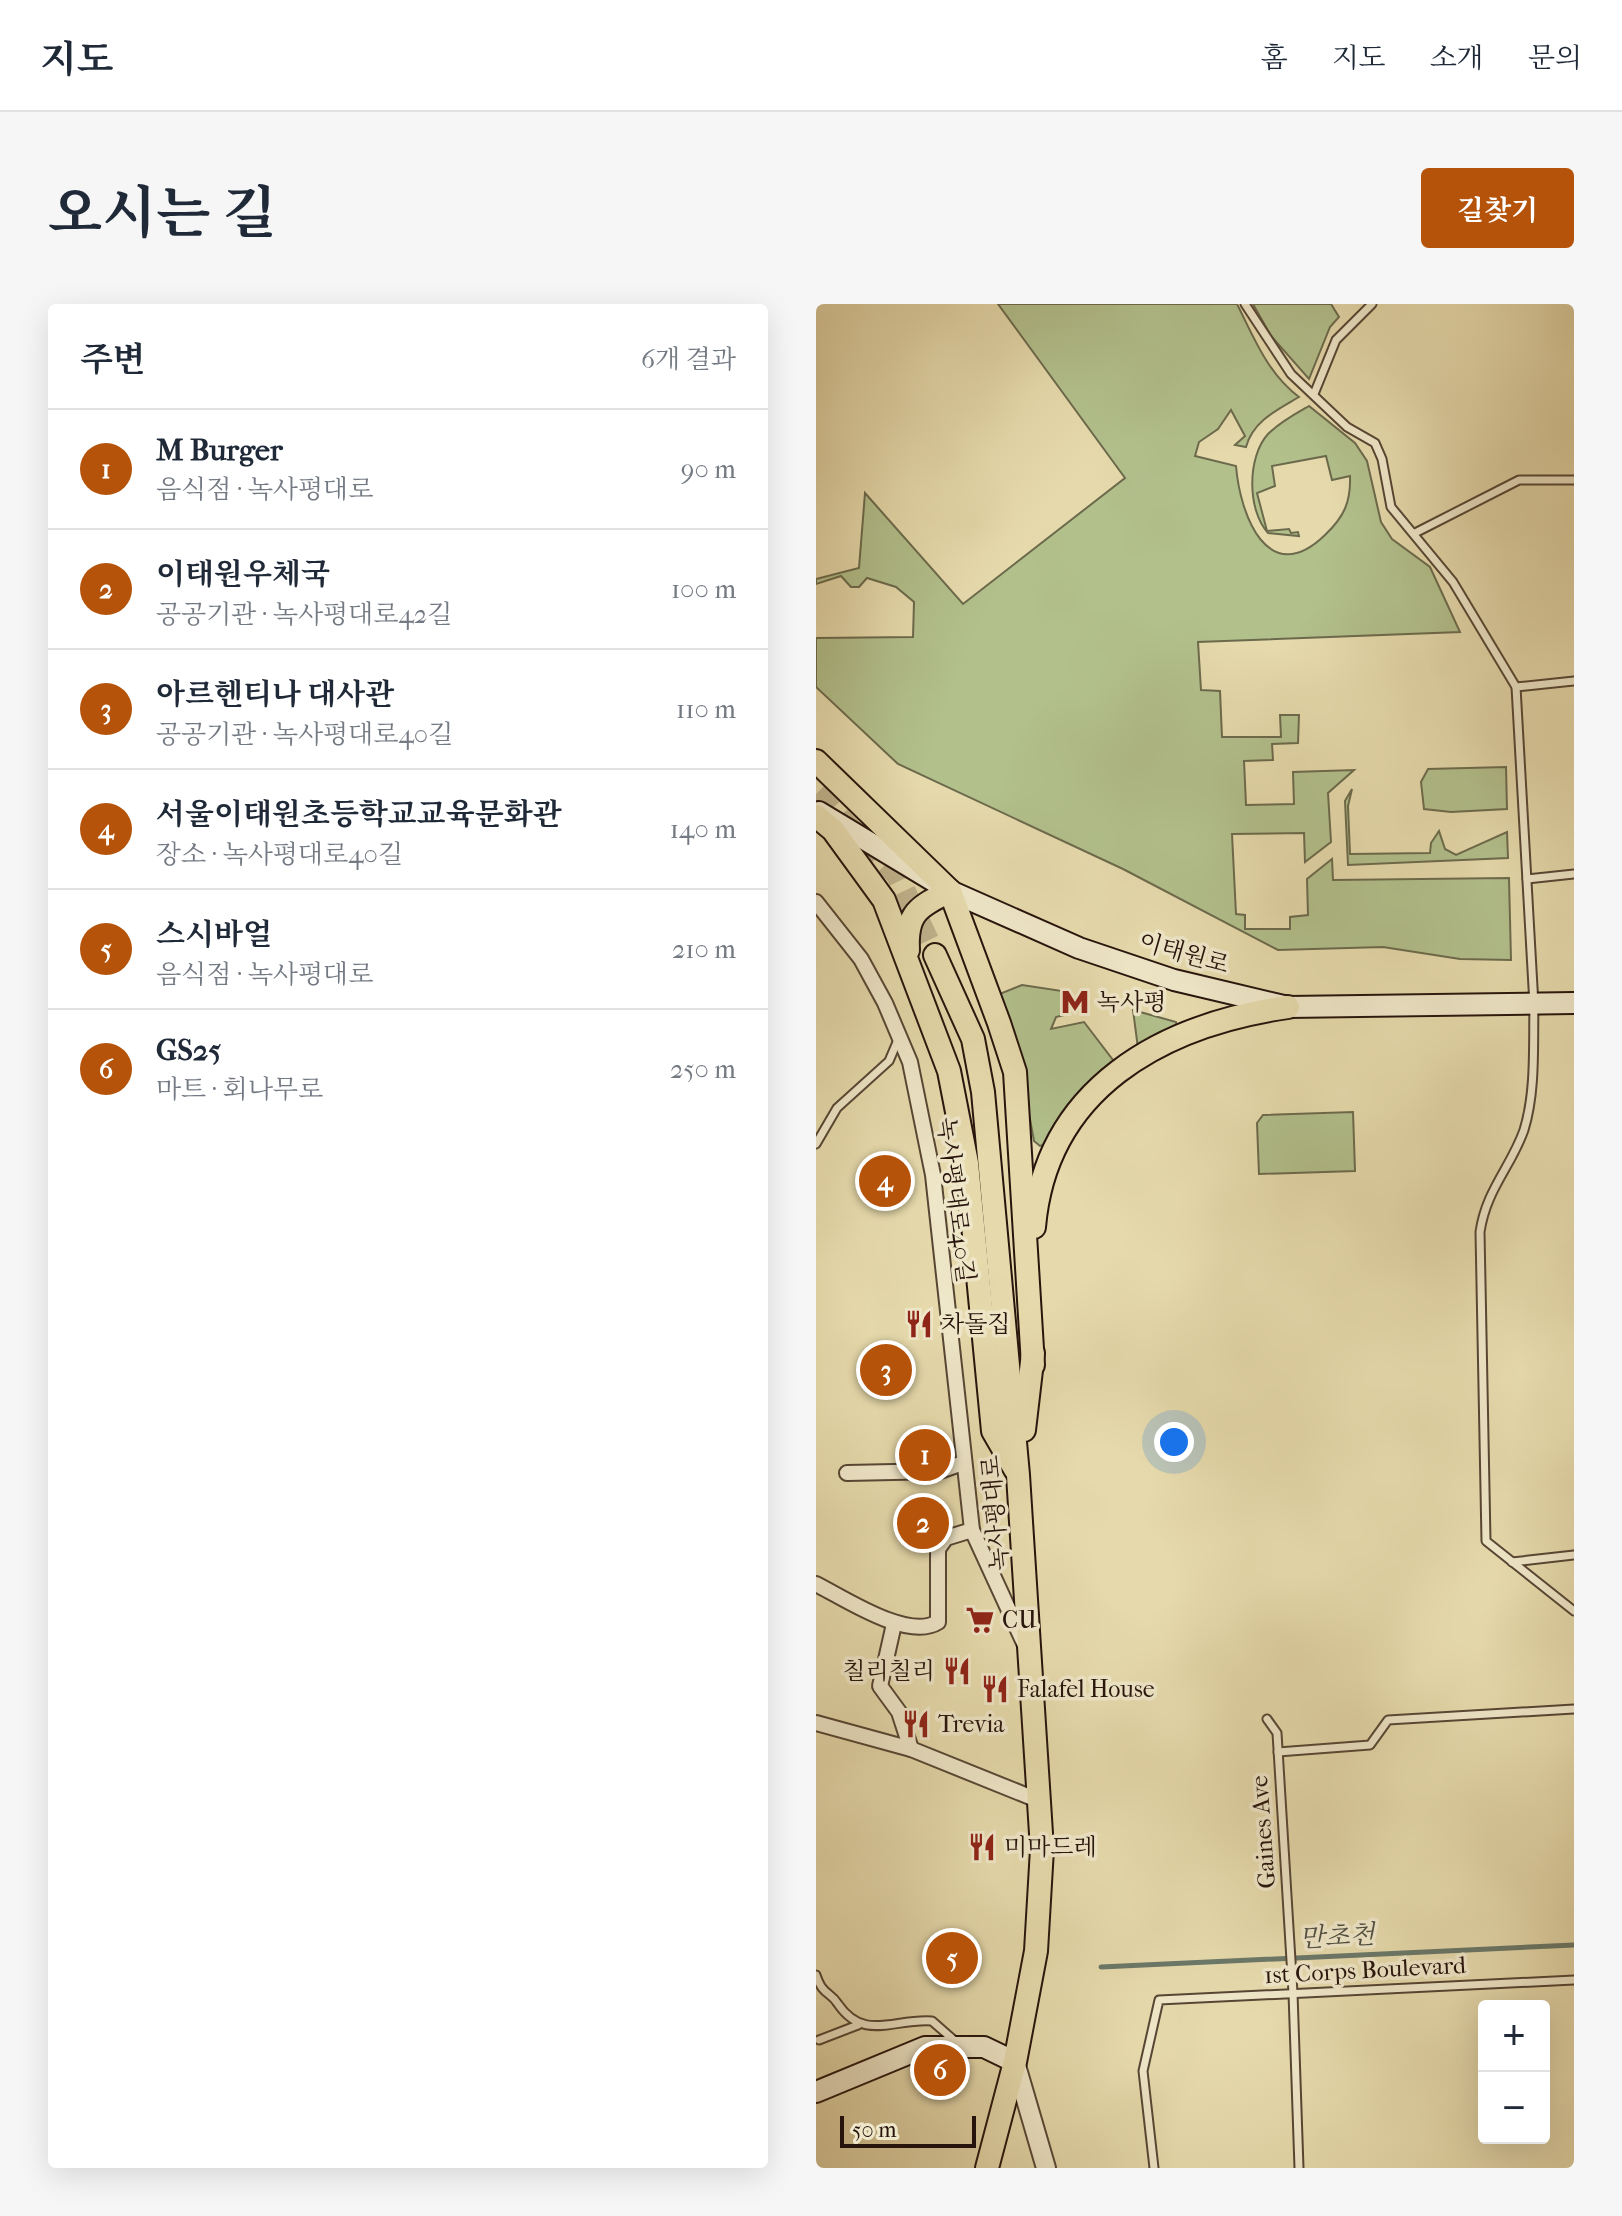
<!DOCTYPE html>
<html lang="ko">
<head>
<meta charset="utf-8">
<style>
  :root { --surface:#fff; --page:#f6f6f7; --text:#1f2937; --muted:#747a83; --line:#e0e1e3; --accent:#b45309 }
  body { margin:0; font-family:"IM FELL French Canon","Noto Serif KR",serif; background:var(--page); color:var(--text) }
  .controls { position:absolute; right:24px; bottom:24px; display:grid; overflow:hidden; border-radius:8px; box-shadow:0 8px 32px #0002 }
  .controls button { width:72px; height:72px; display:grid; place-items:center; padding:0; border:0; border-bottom:2px solid var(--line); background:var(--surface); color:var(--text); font:40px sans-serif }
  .scale { position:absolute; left:24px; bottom:20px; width:136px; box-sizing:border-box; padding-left:8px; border:4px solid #27140c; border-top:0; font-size:22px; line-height:28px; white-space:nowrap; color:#27140c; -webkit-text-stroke:6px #efe7c9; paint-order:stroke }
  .you { position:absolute; left:358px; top:1138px; width:28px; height:28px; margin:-20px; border:6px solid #fff; border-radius:50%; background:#1a73e8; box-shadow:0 0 0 12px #1a73e833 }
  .badge { display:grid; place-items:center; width:52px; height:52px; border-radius:50%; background:var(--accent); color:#fff; font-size:26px; font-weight:700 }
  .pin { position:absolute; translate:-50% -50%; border:4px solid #fff; box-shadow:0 2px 8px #0006 }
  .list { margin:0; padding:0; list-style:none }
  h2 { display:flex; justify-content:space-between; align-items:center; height:104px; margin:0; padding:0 32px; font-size:34px }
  h2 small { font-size:26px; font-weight:400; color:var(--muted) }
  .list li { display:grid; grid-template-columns:52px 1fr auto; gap:24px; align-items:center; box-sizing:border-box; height:120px; padding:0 32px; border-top:2px solid var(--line) }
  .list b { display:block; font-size:30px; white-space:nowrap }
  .list p { margin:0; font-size:26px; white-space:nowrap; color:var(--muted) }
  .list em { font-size:26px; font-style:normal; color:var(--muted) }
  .map { position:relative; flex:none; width:758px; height:1864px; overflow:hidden; border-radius:8px }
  header { display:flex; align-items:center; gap:48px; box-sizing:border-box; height:112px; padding:0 40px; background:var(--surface); border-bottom:2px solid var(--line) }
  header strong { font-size:38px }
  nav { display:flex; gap:44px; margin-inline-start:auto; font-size:28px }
  .intro { display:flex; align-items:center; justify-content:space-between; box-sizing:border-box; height:192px; padding:0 48px }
  h1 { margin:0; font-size:56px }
  .button { padding:20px 36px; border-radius:8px; background:var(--accent); color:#fff; font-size:28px; font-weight:700 }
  main { display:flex; gap:48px; padding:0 48px }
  aside { flex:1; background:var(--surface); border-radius:8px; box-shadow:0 8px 32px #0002 }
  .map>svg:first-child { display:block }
  .green { fill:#b2c08c; stroke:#6c6a4c; stroke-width:2 }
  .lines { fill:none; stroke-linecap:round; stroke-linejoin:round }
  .stream { stroke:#6a7869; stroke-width:5 }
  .primary-tunnel { stroke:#c0b28c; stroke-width:22; stroke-dasharray:22 11; stroke-linecap:butt }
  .service-casing { stroke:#574634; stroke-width:11 }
  .minor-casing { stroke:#574634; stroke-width:18 }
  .tertiary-casing { stroke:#574634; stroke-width:22 }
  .secondary-casing { stroke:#27140c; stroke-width:24 }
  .primary-casing { stroke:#27140c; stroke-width:26 }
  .service { stroke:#efe7c9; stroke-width:7 }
  .minor { stroke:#efe7c9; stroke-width:14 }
  .tertiary { stroke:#efe7c9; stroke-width:18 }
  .secondary { stroke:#efe7c9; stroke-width:20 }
  .primary { stroke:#e6daac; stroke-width:22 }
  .labels { text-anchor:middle; stroke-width:7; stroke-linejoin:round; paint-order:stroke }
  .street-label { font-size:24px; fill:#27140c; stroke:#efe7c9 }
  .poi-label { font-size:24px; fill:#27140c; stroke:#efe7c9; text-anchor:start }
  .water-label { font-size:26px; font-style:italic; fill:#4e4e42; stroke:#efe7c9 }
</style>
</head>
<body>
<header>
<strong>지도</strong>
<nav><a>홈</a><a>지도</a><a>소개</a><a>문의</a></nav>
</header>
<div class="intro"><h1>오시는 길</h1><a class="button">길찾기</a></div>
<main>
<aside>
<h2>주변<small>6개 결과</small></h2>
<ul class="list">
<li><span class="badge">1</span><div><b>M Burger</b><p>음식점 · 녹사평대로</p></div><em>90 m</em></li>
<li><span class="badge">2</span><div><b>이태원우체국</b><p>공공기관 · 녹사평대로42길</p></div><em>100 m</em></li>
<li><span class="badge">3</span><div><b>아르헨티나 대사관</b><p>공공기관 · 녹사평대로40길</p></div><em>110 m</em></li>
<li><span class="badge">4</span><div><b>서울이태원초등학교교육문화관</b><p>장소 · 녹사평대로40길</p></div><em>140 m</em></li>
<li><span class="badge">5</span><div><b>스시바얼</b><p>음식점 · 녹사평대로</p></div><em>210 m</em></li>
<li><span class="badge">6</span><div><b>GS25</b><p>마트 · 회나무로</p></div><em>250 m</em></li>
</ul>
</aside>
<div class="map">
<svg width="758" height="1864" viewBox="0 0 758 1864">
  <rect width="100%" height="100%" fill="#e6daac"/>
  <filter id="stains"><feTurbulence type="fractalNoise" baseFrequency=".0025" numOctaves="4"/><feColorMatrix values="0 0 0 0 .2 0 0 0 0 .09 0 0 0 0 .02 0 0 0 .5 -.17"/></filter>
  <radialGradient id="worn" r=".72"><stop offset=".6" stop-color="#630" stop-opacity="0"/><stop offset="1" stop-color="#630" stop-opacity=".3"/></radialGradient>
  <g class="green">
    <path d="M182,0h239c17,34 31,70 62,93 -22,13 -46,24 -53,50l-11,-2 10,-9 -14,-26 -13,19 -19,13 -4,14 41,10c4,49 32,124 89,69 19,-18 26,-33 25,-59l-18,4 -6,-24 -54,10 3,20 -18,7 10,38 22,-2 2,4 7,-1 1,4 -31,-3c-21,-23 -21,-76 0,-99 12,-12 27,-20 41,-28l46,37 12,18 14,61 11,17 38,28 30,65 -262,10 3,48 19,1 2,46h59l-1,-22h19l-1,28 -26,1 1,16 -29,1 2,44 48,-1 -1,-32 61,-2 -26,23 3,49 -26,20 -1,-29 -72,1 4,80 9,1v14h45v-12l18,-2 -1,-36 25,-20 1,21 176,-2 2,82 -51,-1 -77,-12 -105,3 -155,-81 -225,-105 -82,-77v-49l97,-1 1,-35 -18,-15 -29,-9 -8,9h-8l-10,-11 -25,8v-5l43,-11 6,-75 98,111 162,-126z"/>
    <polygon points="437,0 515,0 523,13 514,23 493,75 455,32"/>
    <polygon points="690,463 691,505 635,508 608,505 605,478 612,465"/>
    <polygon points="536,485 532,502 534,550 614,549 615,539 623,527 629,545 640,551 691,528 692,554 532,561 529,497"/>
    <polygon points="206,681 246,687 248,711 240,713 235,725 268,718 300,760 230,840 224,842 218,837 209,788 181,691"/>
    <polygon points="317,706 360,718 362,728 323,752"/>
    <polygon points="537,808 539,867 443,870 441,819 447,811"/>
  </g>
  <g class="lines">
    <polyline class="stream" points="285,1663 758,1641"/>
    <polyline class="primary-tunnel" points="0,490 81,571 119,651"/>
    <defs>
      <g id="service">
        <path d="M429,0l46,70 56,53 28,16 7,16 9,48 62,75 63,105 18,318c-1,40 2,86 -10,125 -13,37 -38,60 -44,102l6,309 88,70"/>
        <polyline points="498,90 520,36 556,0"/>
        <polyline points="599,229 703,176 758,176"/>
        <polyline points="700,383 758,377"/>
        <polyline points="711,575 758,570"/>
        <polyline points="0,840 21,804 73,757 82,736"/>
        <polyline points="696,1258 758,1251"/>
        <polyline points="451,1415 461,1429 477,1689 483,1864"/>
        <polyline points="462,1448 554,1441 572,1416 758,1405"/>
        <path d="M0,1671c7,21 14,16 22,29 26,38 56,14 94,17l24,21"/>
        <polyline points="3,1736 42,1721"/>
        <polyline points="338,1864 327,1767 343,1696 758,1676"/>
      </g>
      <g id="minor">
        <polyline points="0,598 45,655 69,699 94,758 117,871 156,1226 208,1339"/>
        <polyline points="31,1169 124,1167 147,1159"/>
        <path d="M0,1280c28,14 92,57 122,38v-73l8,-11 26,-8"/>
        <polyline points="78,1320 64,1382 83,1408 95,1445"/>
        <polyline points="0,1419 95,1445 224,1497"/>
      </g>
      <polyline id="tertiary" points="199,1758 230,1864"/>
      <g id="secondary">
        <polyline points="3,508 134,587 263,644 358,676 472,703 758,699"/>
        <polyline points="0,1788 109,1743 168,1743 199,1758"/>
      </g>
      <g id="primary">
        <polyline points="0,457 134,587 183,719 199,768 217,1061"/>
        <polyline points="0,512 17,526 68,596 133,767 151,859 177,1127 199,1165"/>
        <path d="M92,646c-2,-37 10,-43 42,-59"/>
        <polyline points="119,651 157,735 167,788 202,1171 226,1545 220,1647 199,1758 171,1864"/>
        <path d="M218,923c12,-139 128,-202 254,-220"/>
        <polyline points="208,1126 217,1049"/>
      </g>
    </defs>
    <use href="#service" class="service-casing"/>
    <use href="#minor" class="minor-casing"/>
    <use href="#tertiary" class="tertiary-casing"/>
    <use href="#secondary" class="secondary-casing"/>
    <use href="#primary" class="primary-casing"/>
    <use href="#service" class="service"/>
    <use href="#minor" class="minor"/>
    <use href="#tertiary" class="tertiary"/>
    <use href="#secondary" class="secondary"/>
    <use href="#primary" class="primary"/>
  </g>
  <defs>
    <symbol id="metro-bare" viewBox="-9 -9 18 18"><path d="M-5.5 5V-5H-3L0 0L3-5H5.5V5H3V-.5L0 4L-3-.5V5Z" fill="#8f2418" stroke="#efe7c9" stroke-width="2.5" paint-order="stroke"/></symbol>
    <symbol id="restaurant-bare" viewBox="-9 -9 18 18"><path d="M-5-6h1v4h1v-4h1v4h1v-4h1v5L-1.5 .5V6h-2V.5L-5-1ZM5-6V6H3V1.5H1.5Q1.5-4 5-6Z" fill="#8f2418" stroke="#efe7c9" stroke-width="2.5" paint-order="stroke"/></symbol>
    <symbol id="supermarket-bare" viewBox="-9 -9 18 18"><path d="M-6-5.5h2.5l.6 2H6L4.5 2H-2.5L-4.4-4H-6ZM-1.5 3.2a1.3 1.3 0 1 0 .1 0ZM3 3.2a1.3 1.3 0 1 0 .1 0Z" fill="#8f2418" stroke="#efe7c9" stroke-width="2.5" paint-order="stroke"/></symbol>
  </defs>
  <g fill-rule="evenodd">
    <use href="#metro-bare" x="239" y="678" width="40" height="40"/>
    <use href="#restaurant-bare" x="83" y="1000" width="40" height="40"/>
    <use href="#supermarket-bare" x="144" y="1296" width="40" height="40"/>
    <use href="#restaurant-bare" x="121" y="1347" width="40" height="40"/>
    <use href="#restaurant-bare" x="159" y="1365" width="40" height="40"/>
    <use href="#restaurant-bare" x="80" y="1400" width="40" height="40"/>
    <use href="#restaurant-bare" x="146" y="1523" width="40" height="40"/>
  </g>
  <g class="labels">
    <g class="street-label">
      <text transform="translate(368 649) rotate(16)" y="8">이태원로</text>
      <text transform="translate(140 896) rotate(83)" y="8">녹사평대로40길</text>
      <text transform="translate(179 1209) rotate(-95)" y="8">녹사평대로</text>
      <text transform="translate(447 1528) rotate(-94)" y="8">Gaines Ave</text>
      <text transform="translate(549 1666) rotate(-3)" y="8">1st Corps Boulevard</text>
    </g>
    <g class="poi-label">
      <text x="281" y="706">녹사평</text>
      <text x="125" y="1028">차돌집</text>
      <text x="186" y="1324">CU</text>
      <text x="119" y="1375" text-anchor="end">칠리칠리</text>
      <text x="201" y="1393">Falafel House</text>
      <text x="122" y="1428">Trevia</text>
      <text x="188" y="1551">미마드레</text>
    </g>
    <g class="water-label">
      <text transform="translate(521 1632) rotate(-3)" y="9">만초천</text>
    </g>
  </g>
  <rect width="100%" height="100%" filter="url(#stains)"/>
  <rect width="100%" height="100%" fill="url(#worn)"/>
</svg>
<div class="controls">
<button>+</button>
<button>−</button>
</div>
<div class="scale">50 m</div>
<div class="you"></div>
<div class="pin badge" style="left:109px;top:1151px">1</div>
<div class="pin badge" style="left:107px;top:1219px">2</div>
<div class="pin badge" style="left:70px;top:1066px">3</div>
<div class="pin badge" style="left:69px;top:877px">4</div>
<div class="pin badge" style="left:136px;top:1654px">5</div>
<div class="pin badge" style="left:124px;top:1766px">6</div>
</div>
</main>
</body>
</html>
